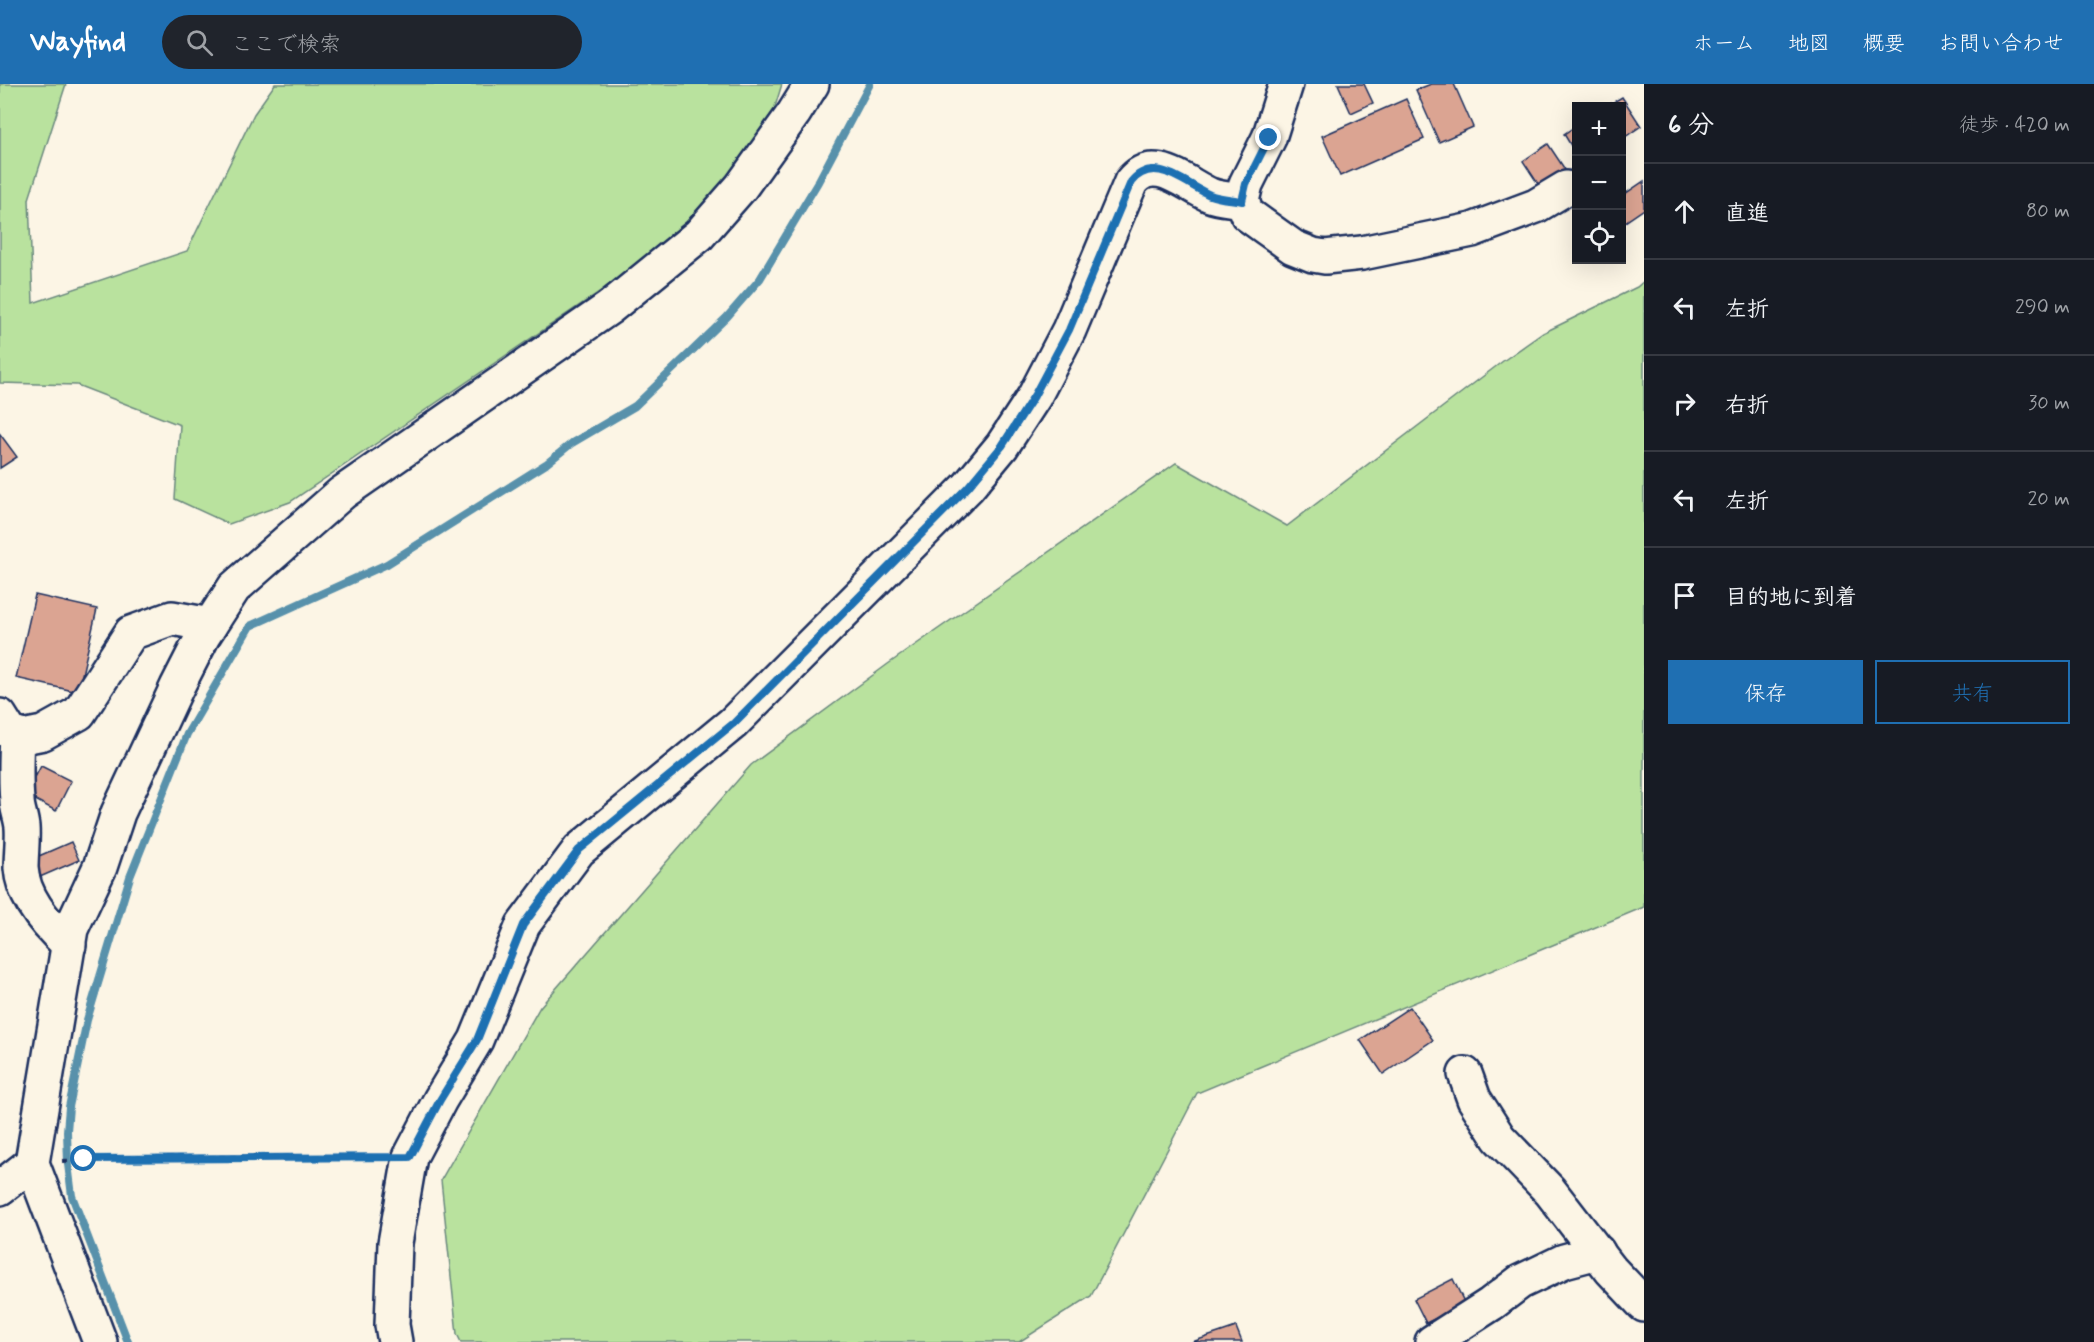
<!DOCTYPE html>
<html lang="ja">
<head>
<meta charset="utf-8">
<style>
  :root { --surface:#171b24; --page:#20242c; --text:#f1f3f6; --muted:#9ea1a6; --line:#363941; --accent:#1f6fb2 }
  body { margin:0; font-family:Mynerve,"Klee One",sans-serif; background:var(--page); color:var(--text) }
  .controls { position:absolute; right:18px; top:18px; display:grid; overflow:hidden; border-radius:0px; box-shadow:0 6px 24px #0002 }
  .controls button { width:54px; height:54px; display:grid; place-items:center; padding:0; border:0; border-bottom:2px solid var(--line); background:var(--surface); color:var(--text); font:30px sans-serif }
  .stop { position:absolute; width:18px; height:18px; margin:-14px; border:4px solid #1f6fb2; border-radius:50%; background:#fff }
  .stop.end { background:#1f6fb2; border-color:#fff; box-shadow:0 2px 6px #0008 }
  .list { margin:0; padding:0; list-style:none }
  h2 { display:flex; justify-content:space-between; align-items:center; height:78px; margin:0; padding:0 24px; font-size:26px }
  h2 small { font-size:20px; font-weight:400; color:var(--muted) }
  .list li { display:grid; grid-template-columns:39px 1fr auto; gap:18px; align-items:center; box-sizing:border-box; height:96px; padding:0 24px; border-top:2px solid var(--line) }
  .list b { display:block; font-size:22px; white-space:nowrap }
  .list em { font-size:20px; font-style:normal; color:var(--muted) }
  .actions { display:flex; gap:12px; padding:18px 24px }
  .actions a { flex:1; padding:14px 0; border:2px solid var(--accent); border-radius:0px; text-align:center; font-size:21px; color:var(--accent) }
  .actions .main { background:var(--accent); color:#fff }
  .icon { flex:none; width:33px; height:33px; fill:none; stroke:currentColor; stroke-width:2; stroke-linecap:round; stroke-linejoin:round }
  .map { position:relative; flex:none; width:1644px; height:1258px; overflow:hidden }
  header { display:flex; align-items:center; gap:36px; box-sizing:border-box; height:84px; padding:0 30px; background:var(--accent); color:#fff }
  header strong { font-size:28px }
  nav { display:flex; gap:33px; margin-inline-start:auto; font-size:21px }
  .search { width:420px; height:54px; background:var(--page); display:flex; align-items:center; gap:15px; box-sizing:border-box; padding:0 21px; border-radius:33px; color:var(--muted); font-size:22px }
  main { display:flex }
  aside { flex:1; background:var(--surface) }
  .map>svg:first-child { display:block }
  .green { fill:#b9e29e; stroke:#6a887e; stroke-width:1.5 }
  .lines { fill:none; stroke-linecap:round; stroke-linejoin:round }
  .stream { stroke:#5991ab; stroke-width:8 }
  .building { fill:#dba492; stroke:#1b2f5e; stroke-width:1.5 }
  .minor-casing { stroke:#1b2f5e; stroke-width:38 }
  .path { stroke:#1b2f5e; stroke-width:4; stroke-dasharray:6 4.5; stroke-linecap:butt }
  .minor { stroke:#fcf5e5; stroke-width:33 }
  .route { stroke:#1f6fb2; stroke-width:8 }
</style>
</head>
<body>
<header>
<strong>Wayfind</strong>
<div class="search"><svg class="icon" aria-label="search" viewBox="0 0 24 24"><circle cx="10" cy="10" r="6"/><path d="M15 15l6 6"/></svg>ここで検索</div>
<nav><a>ホーム</a><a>地図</a><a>概要</a><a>お問い合わせ</a></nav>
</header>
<main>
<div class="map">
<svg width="1644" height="1258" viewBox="0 0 1644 1258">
  <rect width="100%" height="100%" fill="#fcf5e5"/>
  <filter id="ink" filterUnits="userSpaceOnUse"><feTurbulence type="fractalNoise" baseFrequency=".0167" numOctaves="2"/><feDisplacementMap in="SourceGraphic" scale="12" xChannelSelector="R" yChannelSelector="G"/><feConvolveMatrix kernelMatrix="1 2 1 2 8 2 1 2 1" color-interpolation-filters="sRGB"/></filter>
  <g filter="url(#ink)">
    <g class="green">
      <polygon points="0,0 66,0 29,115 33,219 187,167 254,30 275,0 782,0 774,26 692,145 290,418 229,440 175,415 180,341 77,301 0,299"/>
      <polygon points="1644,197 1644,823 1197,1009 1091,1212 1019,1258 461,1258 457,1250 441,1096 540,923 751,681 888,580 1176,379 1287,442 1503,277 1543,249 1637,203"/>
    </g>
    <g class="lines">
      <polyline class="stream" points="128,1258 72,1112 68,1080 67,1047 69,1023 87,936 130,793 187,650 250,542 387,480 546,380 572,359 635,322 727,233 760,195 818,98 870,0"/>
    </g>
    <g class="building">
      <polygon points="1338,0 1364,0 1373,19 1351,29"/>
      <polygon points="1431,0 1454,0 1473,43 1439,58 1416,6"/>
      <polygon points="1622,13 1641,42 1622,55 1622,22 1607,22"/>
      <polygon points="1406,15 1424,55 1340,92 1322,52"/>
      <polygon points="1576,42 1576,70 1564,50"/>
      <polygon points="1548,60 1570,93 1544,109 1523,77"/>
      <polygon points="1644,97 1644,125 1622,140 1622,112"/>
      <polygon points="0,350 17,373 0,384"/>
      <polygon points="35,511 97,525 78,608 16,594"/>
      <polygon points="41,682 71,697 56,727 26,711"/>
      <polygon points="71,758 79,776 40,793 32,775"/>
      <polygon points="1410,923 1433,956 1383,990 1360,956"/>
      <polygon points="1453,1195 1465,1220 1426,1239 1414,1215"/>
      <polygon points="1236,1243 1242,1258 1192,1258"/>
    </g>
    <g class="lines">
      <defs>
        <g id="minor">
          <polyline points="1286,0 1269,54 1246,100 1242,117 1247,130 1265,143 1293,163 1313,171 1325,173 1362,169 1472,146 1536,122 1566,104"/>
          <polyline points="0,632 10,648 17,651 23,653 43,649 79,629 131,549 172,534 210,541"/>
          <path d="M17,651c-1,21 -2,43 0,65 0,9 4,17 5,27 1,13 -1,27 -1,41 2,30 27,58 48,77"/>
          <polyline points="1465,990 1474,1015 1499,1054 1550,1107 1611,1186 1644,1221"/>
          <polyline points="0,1104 32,1079"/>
          <polyline points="100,1258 32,1079 71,845 100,783 118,729 177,603 203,552 234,504 342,409 609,224 699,151 741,103 794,29 812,0"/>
          <path d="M395,1258l-3,-17 3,-82 15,-86 30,-57 36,-60 47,-115 56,-75 154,-127 235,-236 34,-41 32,-49 35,-67 62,-148c23,-29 54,2 79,13 10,4 22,4 32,6"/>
          <polyline points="1432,1258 1491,1220 1520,1198 1564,1177 1598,1168"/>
        </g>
      </defs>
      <use href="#minor" class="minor-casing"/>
      <polyline class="path" points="62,1077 122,1074 379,1073"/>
      <use href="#minor" class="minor"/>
    </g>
  </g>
  <g class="lines" filter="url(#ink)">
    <path class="route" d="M84,1075l326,-2 30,-57 37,-60 46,-115 56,-75 155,-127 234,-236 34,-41 32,-50 35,-66 62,-148c23,-29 54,2 79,13 10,4 22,4 32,6l4,-17 23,-46"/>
  </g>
</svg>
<div class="controls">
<button>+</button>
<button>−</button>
<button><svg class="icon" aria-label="locate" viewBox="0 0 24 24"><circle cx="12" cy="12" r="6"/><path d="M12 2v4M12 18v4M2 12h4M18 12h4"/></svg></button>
</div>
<div class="stop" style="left:84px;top:1075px"></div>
<div class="stop end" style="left:1269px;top:54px"></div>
</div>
<aside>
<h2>6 分<small>徒歩 · 420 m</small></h2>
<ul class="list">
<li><svg class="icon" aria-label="ahead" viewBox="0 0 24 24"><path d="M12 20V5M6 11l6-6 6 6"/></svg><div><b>直進</b></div><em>80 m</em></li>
<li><svg class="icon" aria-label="left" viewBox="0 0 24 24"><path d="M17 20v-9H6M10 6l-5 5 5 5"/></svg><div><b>左折</b></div><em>290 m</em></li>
<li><svg class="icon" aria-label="right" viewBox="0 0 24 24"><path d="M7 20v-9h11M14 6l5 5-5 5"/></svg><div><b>右折</b></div><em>30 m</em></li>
<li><svg class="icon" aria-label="left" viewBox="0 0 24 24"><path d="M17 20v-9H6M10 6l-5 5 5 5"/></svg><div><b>左折</b></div><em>20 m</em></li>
<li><svg class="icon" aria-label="arrive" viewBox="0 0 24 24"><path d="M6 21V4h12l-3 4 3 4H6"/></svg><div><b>目的地に到着</b></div></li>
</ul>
<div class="actions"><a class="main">保存</a><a>共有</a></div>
</aside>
</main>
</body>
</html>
